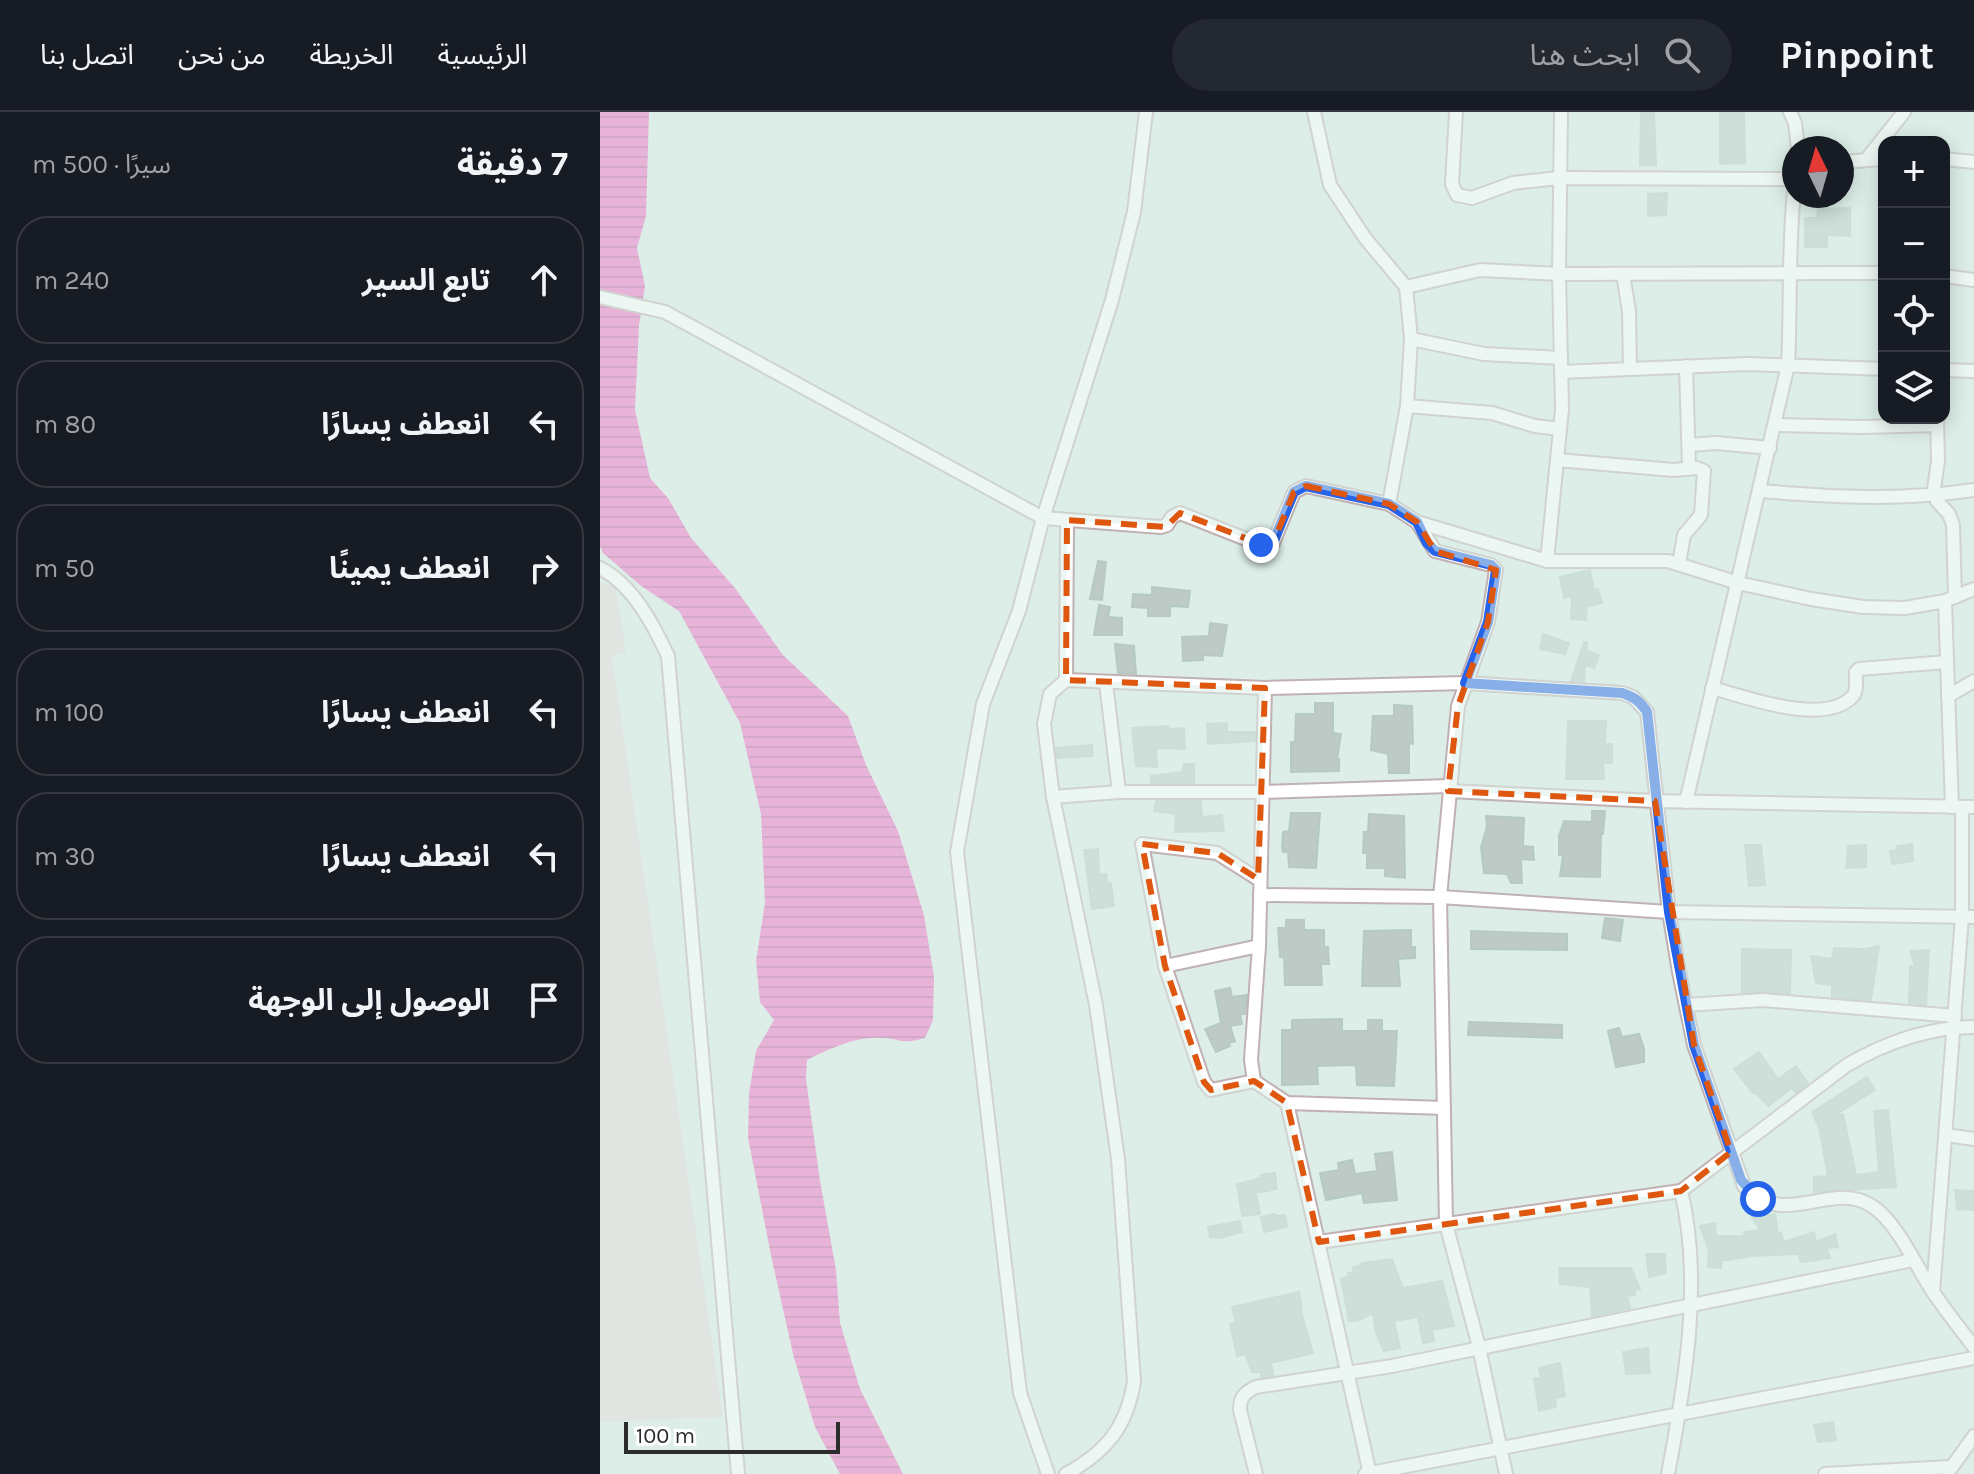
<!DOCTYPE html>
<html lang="ar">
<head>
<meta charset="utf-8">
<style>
  :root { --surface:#171b24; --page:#242831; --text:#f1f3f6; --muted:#9ea1a6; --line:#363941 }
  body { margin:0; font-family:Karla,"Noto Sans Arabic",sans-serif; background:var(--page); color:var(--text); direction:rtl }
  .controls { position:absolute; right:24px; top:24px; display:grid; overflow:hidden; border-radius:16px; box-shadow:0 4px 20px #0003 }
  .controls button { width:72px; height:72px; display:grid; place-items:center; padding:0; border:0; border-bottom:2px solid var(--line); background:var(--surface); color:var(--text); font:40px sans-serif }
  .compass { position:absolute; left:1182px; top:24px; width:72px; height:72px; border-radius:50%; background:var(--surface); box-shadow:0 4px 20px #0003; rotate:355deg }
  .scale { position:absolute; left:24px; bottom:20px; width:216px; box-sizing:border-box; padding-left:8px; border:4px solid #2c2c2c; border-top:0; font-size:22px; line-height:28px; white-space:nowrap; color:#2c2c2c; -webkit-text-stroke:6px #fff; paint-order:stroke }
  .stop { position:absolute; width:24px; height:24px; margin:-18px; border:6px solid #2563eb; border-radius:50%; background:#fff }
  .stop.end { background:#2563eb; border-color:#fff; box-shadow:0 2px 8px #0008 }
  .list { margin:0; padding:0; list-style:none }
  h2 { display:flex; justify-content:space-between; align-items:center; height:104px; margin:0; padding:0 32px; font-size:34px }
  h2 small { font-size:26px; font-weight:400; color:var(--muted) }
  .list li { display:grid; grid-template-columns:52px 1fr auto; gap:24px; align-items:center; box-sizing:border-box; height:128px; margin:0 16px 16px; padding:0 16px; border:2px solid var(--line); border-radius:32px }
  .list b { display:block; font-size:30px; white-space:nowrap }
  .list em { font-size:26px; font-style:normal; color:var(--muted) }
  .icon { flex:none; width:44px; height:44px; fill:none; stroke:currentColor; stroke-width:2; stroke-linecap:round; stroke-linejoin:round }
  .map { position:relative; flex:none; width:1374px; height:1362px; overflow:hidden; direction:ltr }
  header { display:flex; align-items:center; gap:48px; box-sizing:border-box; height:112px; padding:0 40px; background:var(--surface); border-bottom:2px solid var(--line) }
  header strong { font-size:38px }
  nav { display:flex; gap:44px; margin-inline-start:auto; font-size:28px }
  .search { width:560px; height:72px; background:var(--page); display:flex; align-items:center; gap:20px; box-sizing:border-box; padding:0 28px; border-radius:44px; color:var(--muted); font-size:30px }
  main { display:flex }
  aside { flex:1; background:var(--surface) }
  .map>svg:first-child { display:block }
  .airport { fill:#e7d9da }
  .water { fill:url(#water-rules) }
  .building { fill:#bdcac5; stroke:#b6cac5; stroke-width:2 }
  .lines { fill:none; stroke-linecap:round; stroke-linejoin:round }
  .street-casing { stroke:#c0b1b2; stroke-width:16 }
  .street { stroke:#fff; stroke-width:12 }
  .route { stroke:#2563eb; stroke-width:10 }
  .marked { fill:none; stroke:#df570e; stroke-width:6; stroke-dasharray:16 10; stroke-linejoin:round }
</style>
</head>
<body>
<header>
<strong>Pinpoint</strong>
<div class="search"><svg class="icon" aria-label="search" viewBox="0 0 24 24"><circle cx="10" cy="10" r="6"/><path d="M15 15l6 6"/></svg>ابحث هنا</div>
<nav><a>الرئيسية</a><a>الخريطة</a><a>من نحن</a><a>اتصل بنا</a></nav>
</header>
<main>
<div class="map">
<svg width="1374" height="1362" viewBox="0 0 1374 1362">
  <defs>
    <pattern id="water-rules" width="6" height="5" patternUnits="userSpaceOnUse" patternTransform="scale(2)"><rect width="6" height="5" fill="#f66ac6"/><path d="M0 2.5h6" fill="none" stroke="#c757a1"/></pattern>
  </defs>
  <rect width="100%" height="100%" fill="#ddeee8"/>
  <polygon class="airport" points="0,471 15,473 26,540 12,544 123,1305 0,1310"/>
  <path class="water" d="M0,0h49l-3,104 -9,32 8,38 -6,40 -4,84 15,68 18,20 23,40 44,50 48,67 65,61 18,49 32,66 26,84 10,62 -1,43 -8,18c-25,7 -21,1 -44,0 -24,-2 -52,11 -74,22l-1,19 14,102 16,89 4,53 20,66 43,85h-63l-25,-47 -21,-69 -22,-98 -24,-122 1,-45 7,-42 18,-31 -14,-18 -4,-41 9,-58 -4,-89 -21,-91 -61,-112 -38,-25 -38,-33 -3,-7z"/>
  <g class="building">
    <polygon points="1041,0 1054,0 1056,53 1040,53"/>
    <polygon points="1120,0 1144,0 1145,51 1120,52"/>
    <polygon points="1067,81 1066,103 1048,104 1048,82"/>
    <polygon points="1250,96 1250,124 1227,123 1227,135 1205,135 1205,106 1217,106 1218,97"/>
    <polygon points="498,449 506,450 502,488 490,487"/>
    <polygon points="990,458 994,478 998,477 1002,491 987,495 986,508 971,507 972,484 964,486 960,465"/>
    <polygon points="552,475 590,479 588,495 570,494 570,504 548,504 548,496 532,495 533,482 552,483"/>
    <polygon points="499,493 510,495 508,505 522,506 522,523 494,523"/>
    <polygon points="610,511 627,513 622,544 603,543 603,548 583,549 582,525 609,524"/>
    <polygon points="943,522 969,531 965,542 940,537"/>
    <polygon points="984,530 987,531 987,539 999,543 994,556 985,553 984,570 971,569"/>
    <polygon points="515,532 534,534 536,562 518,561"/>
    <polygon points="715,591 733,591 733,621 741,622 737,647 739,647 739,659 691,660 691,630 695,630 696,602 715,602"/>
    <polygon points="794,593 812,594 813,632 809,631 809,661 789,661 788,642 771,638 773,604 794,604"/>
    <polygon points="968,609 1006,609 1005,632 1012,632 1012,651 1003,651 1004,667 966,667"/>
    <polygon points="627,611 627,620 655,620 655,629 608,632 607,612"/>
    <polygon points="568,614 568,617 584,616 585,637 556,636 557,655 536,654 532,616"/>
    <polygon points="492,633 493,644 457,646 456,636"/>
    <polygon points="584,652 594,652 594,671 551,671 551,664 582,660"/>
    <polygon points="556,689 601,689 602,705 622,703 624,719 575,720 576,702 554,699"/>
    <polygon points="992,699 1005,699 1003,722 1001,722 1000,765 960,764 963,743 959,743 959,724 964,709 992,710"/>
    <polygon points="691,701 720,701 716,756 689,755 688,740 683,740 682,735 683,720 689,719"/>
    <polygon points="769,702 804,704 805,766 785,764 785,756 767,756 767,741 763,741 764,720 768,720"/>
    <polygon points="886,704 924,706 923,734 933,735 934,748 921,747 922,771 911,771 907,762 884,761 881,735 887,715"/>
    <polygon points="1312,732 1313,749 1292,752 1290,739 1298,738 1297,734"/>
    <polygon points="1145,733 1161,733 1165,773 1149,774"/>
    <polygon points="1266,733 1266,755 1246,756 1248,734"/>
    <polygon points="498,737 499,763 506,762 508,772 511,771 514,794 492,797 484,738"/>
    <polygon points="1005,806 1023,808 1020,829 1002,826"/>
    <polygon points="686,808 704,808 704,818 724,818 724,835 728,835 729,852 721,852 722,873 685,873 684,845 680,845 678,816 686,816"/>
    <polygon points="811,818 811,835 815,835 815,846 798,847 800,874 762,874 764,819"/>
    <polygon points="871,819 967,822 967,838 871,837"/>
    <polygon points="1279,834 1271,888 1232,885 1232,873 1216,871 1211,844 1232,847 1234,836 1265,837"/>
    <polygon points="1142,837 1191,838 1190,881 1142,880"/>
    <polygon points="1329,838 1326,893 1309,891 1310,854 1315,854 1310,839"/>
    <polygon points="630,876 632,885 647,883 645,902 640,902 642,912 630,914 635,929 629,931 630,934 616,940 605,917 621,911 615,879"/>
    <polygon points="742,907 742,919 768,919 768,908 782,908 782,919 797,919 794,974 757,973 756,954 752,953 717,954 718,972 682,973 682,918 692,918 692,908"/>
    <polygon points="869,910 962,913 962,926 868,923"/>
    <polygon points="1019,916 1022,925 1039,922 1044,937 1044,950 1016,955 1008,919"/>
    <polygon points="1159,940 1178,967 1196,954 1208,971 1196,981 1192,976 1168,994 1155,980 1153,981 1134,957"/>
    <polygon points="1267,965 1275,978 1235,1003 1243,1002 1256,1063 1279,1060 1274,999 1288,998 1296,1075 1214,1080 1214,1065 1228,1064 1219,1015 1212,1000"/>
    <polygon points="792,1040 797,1088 764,1091 762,1081 726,1088 720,1061 739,1058 738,1051 752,1048 755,1062 777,1059 775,1042"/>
    <polygon points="675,1061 677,1077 656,1081 660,1102 642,1104 637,1072 661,1066 660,1063"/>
    <polygon points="1355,1078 1374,1079 1374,1098 1357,1097"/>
    <polygon points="675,1102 675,1104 685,1103 687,1115 664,1120 661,1105"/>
    <polygon points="1175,1102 1178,1122 1181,1121 1184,1130 1214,1120 1216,1130 1235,1122 1238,1135 1227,1136 1230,1146 1210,1149 1201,1150 1198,1142 1152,1144 1121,1149 1121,1156 1108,1155 1109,1138 1100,1114 1115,1111 1116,1124 1145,1124 1144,1120 1160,1118 1152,1105"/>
    <polygon points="640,1109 642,1120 620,1126 610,1125 608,1115"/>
    <polygon points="1046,1142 1065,1142 1066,1161 1049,1165"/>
    <polygon points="792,1147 803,1176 842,1169 854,1214 832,1218 834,1229 823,1231 818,1205 794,1209 800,1236 784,1239 776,1221 773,1201 757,1209 749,1209 741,1166 749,1165 748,1161 754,1160 753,1155 763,1153 762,1151"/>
    <polygon points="959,1156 1031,1156 1040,1177 1034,1178 1035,1183 1027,1184 1030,1196 992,1204 990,1175 960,1172"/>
    <polygon points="699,1180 702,1196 700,1196 713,1241 671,1251 673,1263 661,1265 661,1260 652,1260 645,1242 637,1244 630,1212 636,1211 632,1195"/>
    <polygon points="1048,1236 1050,1261 1026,1262 1023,1240"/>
    <polygon points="960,1251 965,1284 955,1286 956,1295 939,1299 934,1266 941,1266 939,1256"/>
    <polygon points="1233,1310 1236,1328 1218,1330 1214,1313"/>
  </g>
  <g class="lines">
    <defs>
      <g id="street">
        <polyline points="714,0 730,73 765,126 806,175 811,227 807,294 789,392 817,410 947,449 1068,449 1138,471 1211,487 1263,495 1305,496 1345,489 1374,477"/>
        <polyline points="856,0 852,72 857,83 872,86 913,71 959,66 1194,67"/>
        <polyline points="1190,0 1195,11 1198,36"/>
        <polyline points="1344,47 1374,50"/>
        <polyline points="1266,48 1304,0"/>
        <polyline points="1242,50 1284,47"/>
        <polyline points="1023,162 1029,199 1030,257"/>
        <polyline points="1344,164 1374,168"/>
        <polyline points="806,175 880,158 959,162 1284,161"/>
        <polyline points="0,185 65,200 443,406 561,415 567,413 572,405 580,401 661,433 673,431 694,380 706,374 789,392"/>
        <polyline points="811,227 884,242 961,246"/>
        <polyline points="1086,254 1089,356"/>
        <polyline points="1344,258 1374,259"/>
        <polyline points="961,260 1148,252 1284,257"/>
        <polyline points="807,294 892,301 935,314 960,317"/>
        <polyline points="1337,306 1338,349 1334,377 1337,389 1349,402 1353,413 1355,485"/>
        <polyline points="1175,313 1262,315 1337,313"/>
        <polyline points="1089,333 1116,331 1170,336"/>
        <polyline points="957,348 1074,358 1097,356 1104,359 1101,403 1084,423 1079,452"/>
        <path d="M1160,379c72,6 142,10 214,-1"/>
        <polyline points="817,410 835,439 891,453 896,458 888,510 858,594 840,785 846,1112 879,1235 906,1362"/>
        <polyline points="947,449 962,297 959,162 961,0"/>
        <path d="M0,456c33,17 53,56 68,88l70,818"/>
        <polyline points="1345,489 1352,695"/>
        <polyline points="466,568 467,408"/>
        <polyline points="506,571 519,680"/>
        <path d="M1112,576c34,9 113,39 141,8 5,-6 2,-16 3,-24l3,-3 88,-7"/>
        <polyline points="1348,584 1374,569"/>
        <polyline points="849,679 1055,689 1374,695"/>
        <polyline points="453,685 519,680 663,680 849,674"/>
        <path d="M1086,690l102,-437c3,-58 0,-116 6,-173"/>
        <polyline points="660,783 840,785 1069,800 1374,805"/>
        <polyline points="659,834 651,948 654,969 687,991 844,996"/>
        <polyline points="565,854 659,834 665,576"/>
        <polyline points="1086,893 1163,888 1355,904"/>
        <polyline points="654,969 611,978 604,970 565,854 542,732 617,741 658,767"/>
        <polyline points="687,991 770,1362"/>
        <polyline points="1346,1023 1374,1027"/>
        <path d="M719,1130l362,-51 166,-126c38,-22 83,-38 127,-38"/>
        <polyline points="1333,1180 1362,805 1362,695"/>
        <polyline points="448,1362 420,1281 357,740 383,592 419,499 443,406 512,188 534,100 546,0"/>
        <path d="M466,1362c40,-22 61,-47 68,-93l-16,-222 -22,-154 -43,-208 -9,-73 6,-30 16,-14 199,8 200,-5 157,10 11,4 14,15 22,200 10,60 15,73 50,141c41,45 87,-7 128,20 25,16 45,62 61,86 13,19 27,37 41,55"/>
        <path d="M656,1362l-16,-64c0,-13 4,-17 16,-23l136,-21 521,-106"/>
        <polyline points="765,1362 1374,1246"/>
        <path d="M1068,1362c17,-90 35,-193 13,-283"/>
        <polyline points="1225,1362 1350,1355"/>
        <polyline points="1347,1362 1374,1324"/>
      </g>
    </defs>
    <use href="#street" class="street-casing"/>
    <use href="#street" class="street"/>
  </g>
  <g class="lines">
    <path class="route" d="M661,433l12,-2 21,-51 12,-6 83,18 28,18 10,21 8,8 56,14 5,5 -8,52 -23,61 157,10c12,4 18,8 25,19l22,200 25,133 47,135 17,19"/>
  </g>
  <path d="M0 0H1374V1362H0ZM706,374l83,18 28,18 18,29 61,19 -8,52 -30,84 -10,85 207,10 39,244 37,107 -50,39 -362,51 -32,-139 -33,-22 -43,9 -7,-8 -39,-116 -23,-122 75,9 41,26 7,-191 -199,-8 1,-160 99,7 14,-14 91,35 23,-56z" fill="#ddeee8" fill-opacity=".55" fill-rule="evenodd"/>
  <path class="marked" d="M706,374l83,18 28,18 18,29 61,19 -8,52 -30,84 -10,85 207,10 39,244 37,107 -50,39 -362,51 -32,-139 -33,-22 -43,9 -7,-8 -39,-116 -23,-122 75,9 41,26 7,-191 -199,-8 1,-160 99,7 14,-14 91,35 23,-56z"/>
</svg>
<div class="controls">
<button>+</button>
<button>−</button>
<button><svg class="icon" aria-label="locate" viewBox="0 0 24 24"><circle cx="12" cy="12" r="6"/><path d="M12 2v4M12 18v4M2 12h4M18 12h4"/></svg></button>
<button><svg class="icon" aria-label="layers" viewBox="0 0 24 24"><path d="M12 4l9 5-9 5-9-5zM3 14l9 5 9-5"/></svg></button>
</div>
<svg class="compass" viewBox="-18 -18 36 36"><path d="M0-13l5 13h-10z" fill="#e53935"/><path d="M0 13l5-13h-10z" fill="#9ea1a6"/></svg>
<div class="scale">100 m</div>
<div class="stop" style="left:1158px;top:1087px"></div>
<div class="stop end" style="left:661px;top:433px"></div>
</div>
<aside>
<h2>7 دقيقة<small>سيرًا · 500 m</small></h2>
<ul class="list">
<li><svg class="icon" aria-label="ahead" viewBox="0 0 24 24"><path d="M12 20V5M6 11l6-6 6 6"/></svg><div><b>تابع السير</b></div><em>240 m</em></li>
<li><svg class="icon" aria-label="left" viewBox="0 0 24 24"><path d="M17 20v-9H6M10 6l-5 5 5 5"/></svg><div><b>انعطف يسارًا</b></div><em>80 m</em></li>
<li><svg class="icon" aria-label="right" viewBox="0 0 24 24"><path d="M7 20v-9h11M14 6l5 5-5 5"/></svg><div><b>انعطف يمينًا</b></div><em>50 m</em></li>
<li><svg class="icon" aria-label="left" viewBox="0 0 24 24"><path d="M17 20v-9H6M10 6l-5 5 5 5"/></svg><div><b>انعطف يسارًا</b></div><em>100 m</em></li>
<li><svg class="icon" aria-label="left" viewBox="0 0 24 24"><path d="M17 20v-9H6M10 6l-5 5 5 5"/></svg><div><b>انعطف يسارًا</b></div><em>30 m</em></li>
<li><svg class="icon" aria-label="arrive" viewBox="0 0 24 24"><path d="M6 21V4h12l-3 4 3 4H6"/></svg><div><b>الوصول إلى الوجهة</b></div></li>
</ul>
</aside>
</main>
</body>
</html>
